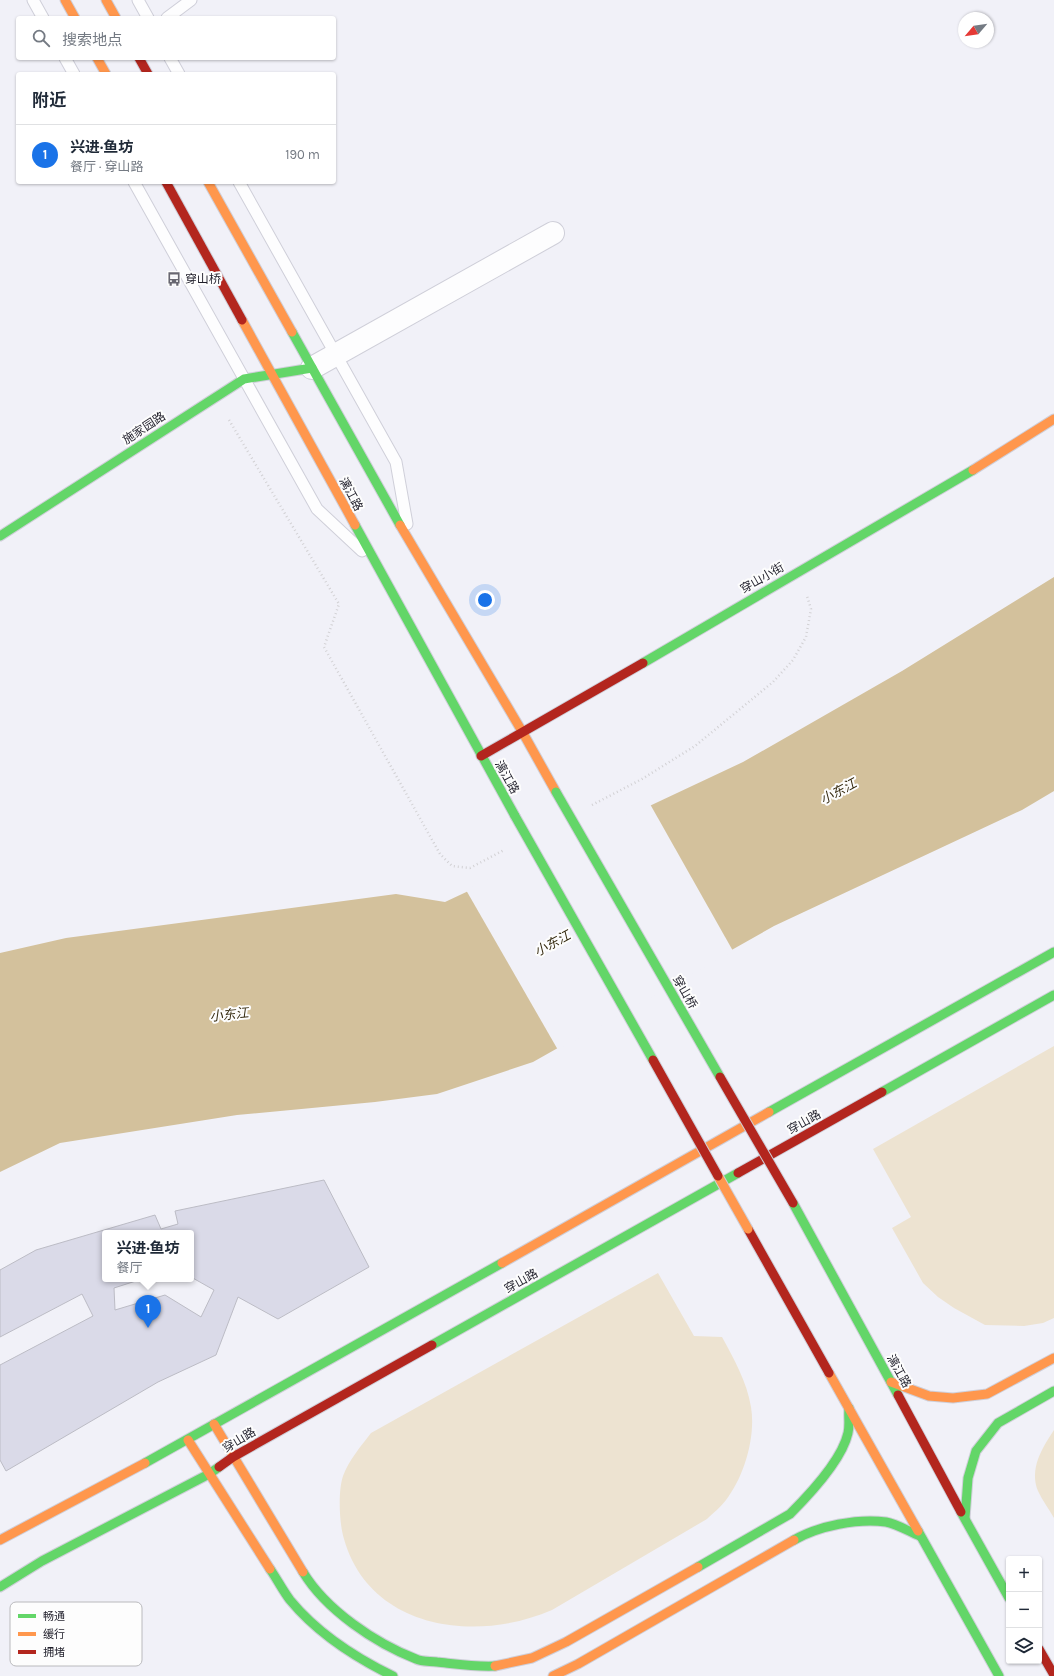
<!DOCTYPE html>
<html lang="zh">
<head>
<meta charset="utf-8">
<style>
  :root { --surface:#fff; --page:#f2f2f3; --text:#1f2937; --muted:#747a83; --line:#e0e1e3; --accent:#1a73e8 }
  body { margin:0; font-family:Karla,"Noto Sans SC",sans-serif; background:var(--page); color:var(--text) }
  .controls { position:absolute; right:12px; bottom:12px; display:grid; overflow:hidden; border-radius:4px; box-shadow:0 1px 3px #0004 }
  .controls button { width:36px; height:36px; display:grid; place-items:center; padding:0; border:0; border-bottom:1px solid var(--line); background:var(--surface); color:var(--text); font:20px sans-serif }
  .compass { position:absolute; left:958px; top:12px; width:36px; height:36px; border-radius:50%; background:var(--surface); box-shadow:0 1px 3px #0004; rotate:241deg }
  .you { position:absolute; left:485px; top:600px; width:14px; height:14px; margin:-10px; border:3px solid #fff; border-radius:50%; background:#1a73e8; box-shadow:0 0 0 6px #1a73e833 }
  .badge { display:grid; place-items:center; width:26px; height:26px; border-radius:50%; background:var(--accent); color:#fff; font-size:13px; font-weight:700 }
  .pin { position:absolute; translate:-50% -33px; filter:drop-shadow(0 1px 2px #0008) }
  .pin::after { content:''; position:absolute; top:21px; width:14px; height:12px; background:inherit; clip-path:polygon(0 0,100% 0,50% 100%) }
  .popup { position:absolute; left:102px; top:1230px; width:92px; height:52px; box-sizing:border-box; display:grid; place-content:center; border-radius:4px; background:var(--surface); filter:drop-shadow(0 1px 3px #0005); font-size:13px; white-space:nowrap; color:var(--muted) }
  .popup b { font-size:15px; color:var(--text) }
  .popup::after { content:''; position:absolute; left:50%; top:100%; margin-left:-8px; border:8px solid transparent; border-top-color:var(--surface) }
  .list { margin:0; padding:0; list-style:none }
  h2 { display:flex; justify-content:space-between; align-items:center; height:52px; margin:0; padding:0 16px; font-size:17px }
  h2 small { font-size:13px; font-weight:400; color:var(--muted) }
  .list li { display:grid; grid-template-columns:26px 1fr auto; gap:12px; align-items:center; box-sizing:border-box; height:60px; padding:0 16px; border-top:1px solid var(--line) }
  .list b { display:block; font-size:15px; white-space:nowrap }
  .list p { margin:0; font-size:13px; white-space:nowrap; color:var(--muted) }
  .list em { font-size:13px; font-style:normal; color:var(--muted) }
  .icon { flex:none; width:22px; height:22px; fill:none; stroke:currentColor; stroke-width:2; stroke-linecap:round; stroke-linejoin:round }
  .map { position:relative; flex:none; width:1054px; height:1676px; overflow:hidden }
  .search { position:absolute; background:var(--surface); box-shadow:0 1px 3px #0004; left:16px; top:16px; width:320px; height:44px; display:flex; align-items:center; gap:10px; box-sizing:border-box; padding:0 14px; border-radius:4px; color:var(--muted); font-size:15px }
  .panel { position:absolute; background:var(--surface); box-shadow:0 1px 3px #0004; left:16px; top:72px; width:320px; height:112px; border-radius:4px }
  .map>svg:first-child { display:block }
  .green { fill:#ede3d1 }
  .water { fill:#d3c19c }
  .pier { fill:#f1f1f8 }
  .building { fill:#dadae8; stroke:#bcbcc5; fill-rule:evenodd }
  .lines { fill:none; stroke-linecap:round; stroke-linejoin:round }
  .lane-casing { stroke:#cfcfd9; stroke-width:13 }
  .street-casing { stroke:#cfcfd9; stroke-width:24 }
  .fast-casing { stroke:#cfcfd9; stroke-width:11 }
  .slow-casing { stroke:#cfcfd9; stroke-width:11 }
  .jam-casing { stroke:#cfcfd9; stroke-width:11 }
  .path { stroke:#d2d1d4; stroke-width:2.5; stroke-dasharray:1 3; stroke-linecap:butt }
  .lane { stroke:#fdfdfe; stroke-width:11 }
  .street { stroke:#fdfdfe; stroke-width:22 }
  .fast { stroke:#63d668; stroke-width:9 }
  .slow { stroke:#ff974d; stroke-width:9 }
  .jam { stroke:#b3261e; stroke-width:9 }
  .fast-bridge-casing { stroke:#cfcfd9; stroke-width:11; stroke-linecap:butt }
  .slow-bridge-casing { stroke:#cfcfd9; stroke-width:11; stroke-linecap:butt }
  .jam-bridge-casing { stroke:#cfcfd9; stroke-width:11; stroke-linecap:butt }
  .fast-bridge { stroke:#63d668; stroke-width:9 }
  .slow-bridge { stroke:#ff974d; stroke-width:9 }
  .jam-bridge { stroke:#b3261e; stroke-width:9 }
  .labels { text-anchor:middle; stroke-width:4; stroke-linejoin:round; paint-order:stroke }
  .poi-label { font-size:12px; fill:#1e1d29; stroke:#fdfdfd; text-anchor:start }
  .street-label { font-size:12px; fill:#1e1d29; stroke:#fdfdfd }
  .water-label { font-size:13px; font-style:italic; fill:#362b10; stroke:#fdfdfd }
  .key { fill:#fdfdfd; stroke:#bababd; stroke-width:1 }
  .key-label { font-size:11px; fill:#1e1d29 }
</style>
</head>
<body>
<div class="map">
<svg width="1054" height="1676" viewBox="0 0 1054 1676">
  <rect width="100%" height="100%" fill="#f1f1f8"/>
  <g class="green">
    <polygon points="1054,1046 1054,1318 1043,1323 1024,1326 985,1325 954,1308 938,1297 923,1283 892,1228 911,1217 873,1149"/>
    <path d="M658,1273l36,63 28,1c12,22 25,45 29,70 5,30 -7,70 -25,93 -5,7 -13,13 -19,19l-155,91c-76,33 -182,20 -208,-71 -5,-16 -6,-48 -1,-63 6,-16 18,-30 28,-43z"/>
    <path d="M1054,1430v88c-5,-9 -12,-18 -16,-27 -9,-22 4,-43 16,-61z"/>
  </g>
  <polygon class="water" points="1054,577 1054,791 1022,810 774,926 533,1062 437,1094 375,1102 237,1115 60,1143 0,1172 0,953 66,938 396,894 445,902 743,762 902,671"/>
  <polygon class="pier" points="650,804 733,951 558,1050 466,890"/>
  <path class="building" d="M324,1180l45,87 -91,52 -40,-22 -22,58 -58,27 -152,89 -6,-11v-95l93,-49 -11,-22 -82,43v-67l36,-20 119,-35 6,14 17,-5 -3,-13zM105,1233h86v44l23,13 -13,27 -36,-22 -50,15 -1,-22 28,-9h-37z"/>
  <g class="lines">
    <defs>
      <g id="lane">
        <polyline points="33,0 43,18"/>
        <polyline points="138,0 148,18"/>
        <polyline points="167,18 191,0"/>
        <polyline points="65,58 74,74"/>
        <polyline points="170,58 179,74"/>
        <polyline points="134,182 317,509 362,551"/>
        <polyline points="239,182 396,462 407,524"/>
      </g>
      <polyline id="street" points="312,368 553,233"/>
      <g id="fast">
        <polyline points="292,332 400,525"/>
        <polyline points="355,525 515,816"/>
        <polyline points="0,536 244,379 312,368"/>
        <polyline points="643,663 973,470"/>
        <polyline points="882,1092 1054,995"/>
        <polyline points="769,1112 1054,952"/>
        <polyline points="793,1203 898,1395"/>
        <polyline points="432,1345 738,1173"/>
        <polyline points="145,1463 502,1263"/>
        <polyline points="961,1512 1009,1598"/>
        <polyline points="965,1518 968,1478 976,1451 998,1423 1054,1391"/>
        <polyline points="918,1531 999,1676"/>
        <path d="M794,1540c24,-14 64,-22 92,-18 11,2 24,10 34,14"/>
        <path d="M698,1567l92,-53c19,-19 52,-54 58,-81 2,-8 0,-17 1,-25"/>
        <path d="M270,1569c7,10 13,22 20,31 28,34 64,57 103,76"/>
        <path d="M303,1572c23,38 72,71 113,87 6,3 14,2 21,3 19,2 39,5 58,4"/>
        <polyline points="0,1587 42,1561 209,1474 219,1467"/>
      </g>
      <g id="slow">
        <polyline points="65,0 75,18"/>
        <polyline points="106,0 116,18"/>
        <polyline points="97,58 106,74"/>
        <polyline points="208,182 292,332"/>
        <polyline points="242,320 355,525"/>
        <polyline points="973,470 1054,419"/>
        <polyline points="400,525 523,733 556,792"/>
        <polyline points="502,1263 769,1112"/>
        <polyline points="829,1373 918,1531"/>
        <polyline points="891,1382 929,1396 953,1398 987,1394 1054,1358"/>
        <polyline points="214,1424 303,1572"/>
        <polyline points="188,1440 270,1569"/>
        <polyline points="0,1540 145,1463"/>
        <polyline points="495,1666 532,1658 566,1642 698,1567"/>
        <polyline points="553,1676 578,1664 794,1540"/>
      </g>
      <g id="jam">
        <polyline points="139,58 148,74"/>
        <polyline points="166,182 242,320"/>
        <polyline points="481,756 643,663"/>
        <polyline points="738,1173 882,1092"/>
        <polyline points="748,1229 829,1373"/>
        <polyline points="898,1395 961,1512"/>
        <polyline points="219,1467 233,1457 432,1345"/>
        <polyline points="1039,1649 1054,1675"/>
      </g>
    </defs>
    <use href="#lane" class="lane-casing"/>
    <use href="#street" class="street-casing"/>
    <use href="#fast" class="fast-casing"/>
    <use href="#slow" class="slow-casing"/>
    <use href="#jam" class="jam-casing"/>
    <g class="path">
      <polyline points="229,420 339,604 324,647 440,854 452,866 470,868 504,850"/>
      <polyline points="592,805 642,779 695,746 773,682 793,660 806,637 811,609 807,596"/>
    </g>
    <use href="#lane" class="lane"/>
    <use href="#street" class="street"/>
    <use href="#fast" class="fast"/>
    <use href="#slow" class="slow"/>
    <use href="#jam" class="jam"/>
    <defs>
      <g id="fast-bridge">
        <polyline points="556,792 720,1077"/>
        <polyline points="515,816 653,1060"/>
      </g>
      <polyline id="slow-bridge" points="718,1176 748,1229"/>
      <g id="jam-bridge">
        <polyline points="653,1060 718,1176"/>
        <polyline points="720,1077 793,1203"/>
      </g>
    </defs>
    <use href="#fast-bridge" class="fast-bridge-casing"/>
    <use href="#slow-bridge" class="slow-bridge-casing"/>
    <use href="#jam-bridge" class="jam-bridge-casing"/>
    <use href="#fast-bridge" class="fast-bridge"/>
    <use href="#slow-bridge" class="slow-bridge"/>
    <use href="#jam-bridge" class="jam-bridge"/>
  </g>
  <defs>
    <symbol id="bus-bare" viewBox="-9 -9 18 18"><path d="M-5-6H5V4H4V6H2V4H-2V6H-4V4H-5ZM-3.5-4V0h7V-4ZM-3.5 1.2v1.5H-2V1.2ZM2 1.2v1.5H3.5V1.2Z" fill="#686771" stroke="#fdfdfd" stroke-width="2.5" paint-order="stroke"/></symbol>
  </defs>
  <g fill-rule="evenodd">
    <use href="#bus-bare" x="164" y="269" width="20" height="20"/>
  </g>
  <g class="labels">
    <g class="poi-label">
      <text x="185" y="283">穿山桥</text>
    </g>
    <g class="street-label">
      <text transform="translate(144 428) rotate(-33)" y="4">施家园路</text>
      <text transform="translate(351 494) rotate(62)" y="4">漓江路</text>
      <text transform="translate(762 578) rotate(-30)" y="4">穿山小街</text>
      <text transform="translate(507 777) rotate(61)" y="4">漓江路</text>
      <text transform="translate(685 992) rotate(60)" y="4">穿山桥</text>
      <text transform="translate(804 1122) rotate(-29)" y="4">穿山路</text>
      <text transform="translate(521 1281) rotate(-29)" y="4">穿山路</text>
      <text transform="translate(899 1371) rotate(61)" y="4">漓江路</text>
      <text transform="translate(239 1440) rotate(-31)" y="4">穿山路</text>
    </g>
    <g class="water-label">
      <text transform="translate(838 791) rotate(-28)" y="5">小东江</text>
      <text transform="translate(552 943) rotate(-28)" y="5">小东江</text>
      <text transform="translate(229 1014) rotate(-6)" y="5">小东江</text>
    </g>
  </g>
  <rect x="10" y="1602" width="132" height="64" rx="6" class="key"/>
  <rect x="18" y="1614" width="18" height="4" fill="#63d668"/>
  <rect x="18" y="1632" width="18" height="4" fill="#ff974d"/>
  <rect x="18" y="1650" width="18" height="4" fill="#b3261e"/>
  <g class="key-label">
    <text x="43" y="1620">畅通</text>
    <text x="43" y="1638">缓行</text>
    <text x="43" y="1656">拥堵</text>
  </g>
</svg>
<div class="controls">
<button>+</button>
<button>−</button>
<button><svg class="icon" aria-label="layers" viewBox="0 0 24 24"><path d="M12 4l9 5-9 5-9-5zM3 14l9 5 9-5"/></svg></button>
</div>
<svg class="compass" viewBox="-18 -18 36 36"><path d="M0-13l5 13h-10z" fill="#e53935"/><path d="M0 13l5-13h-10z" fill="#747a83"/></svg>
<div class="you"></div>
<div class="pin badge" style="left:148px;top:1328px">1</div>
<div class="popup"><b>兴进·鱼坊</b>餐厅</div>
<div class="search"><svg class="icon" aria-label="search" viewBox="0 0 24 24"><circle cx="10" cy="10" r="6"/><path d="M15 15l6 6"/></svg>搜索地点</div>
<section class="panel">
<h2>附近<small></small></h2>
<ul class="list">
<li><span class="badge">1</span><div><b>兴进·鱼坊</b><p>餐厅 · 穿山路</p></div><em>190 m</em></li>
</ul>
</section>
</div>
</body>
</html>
